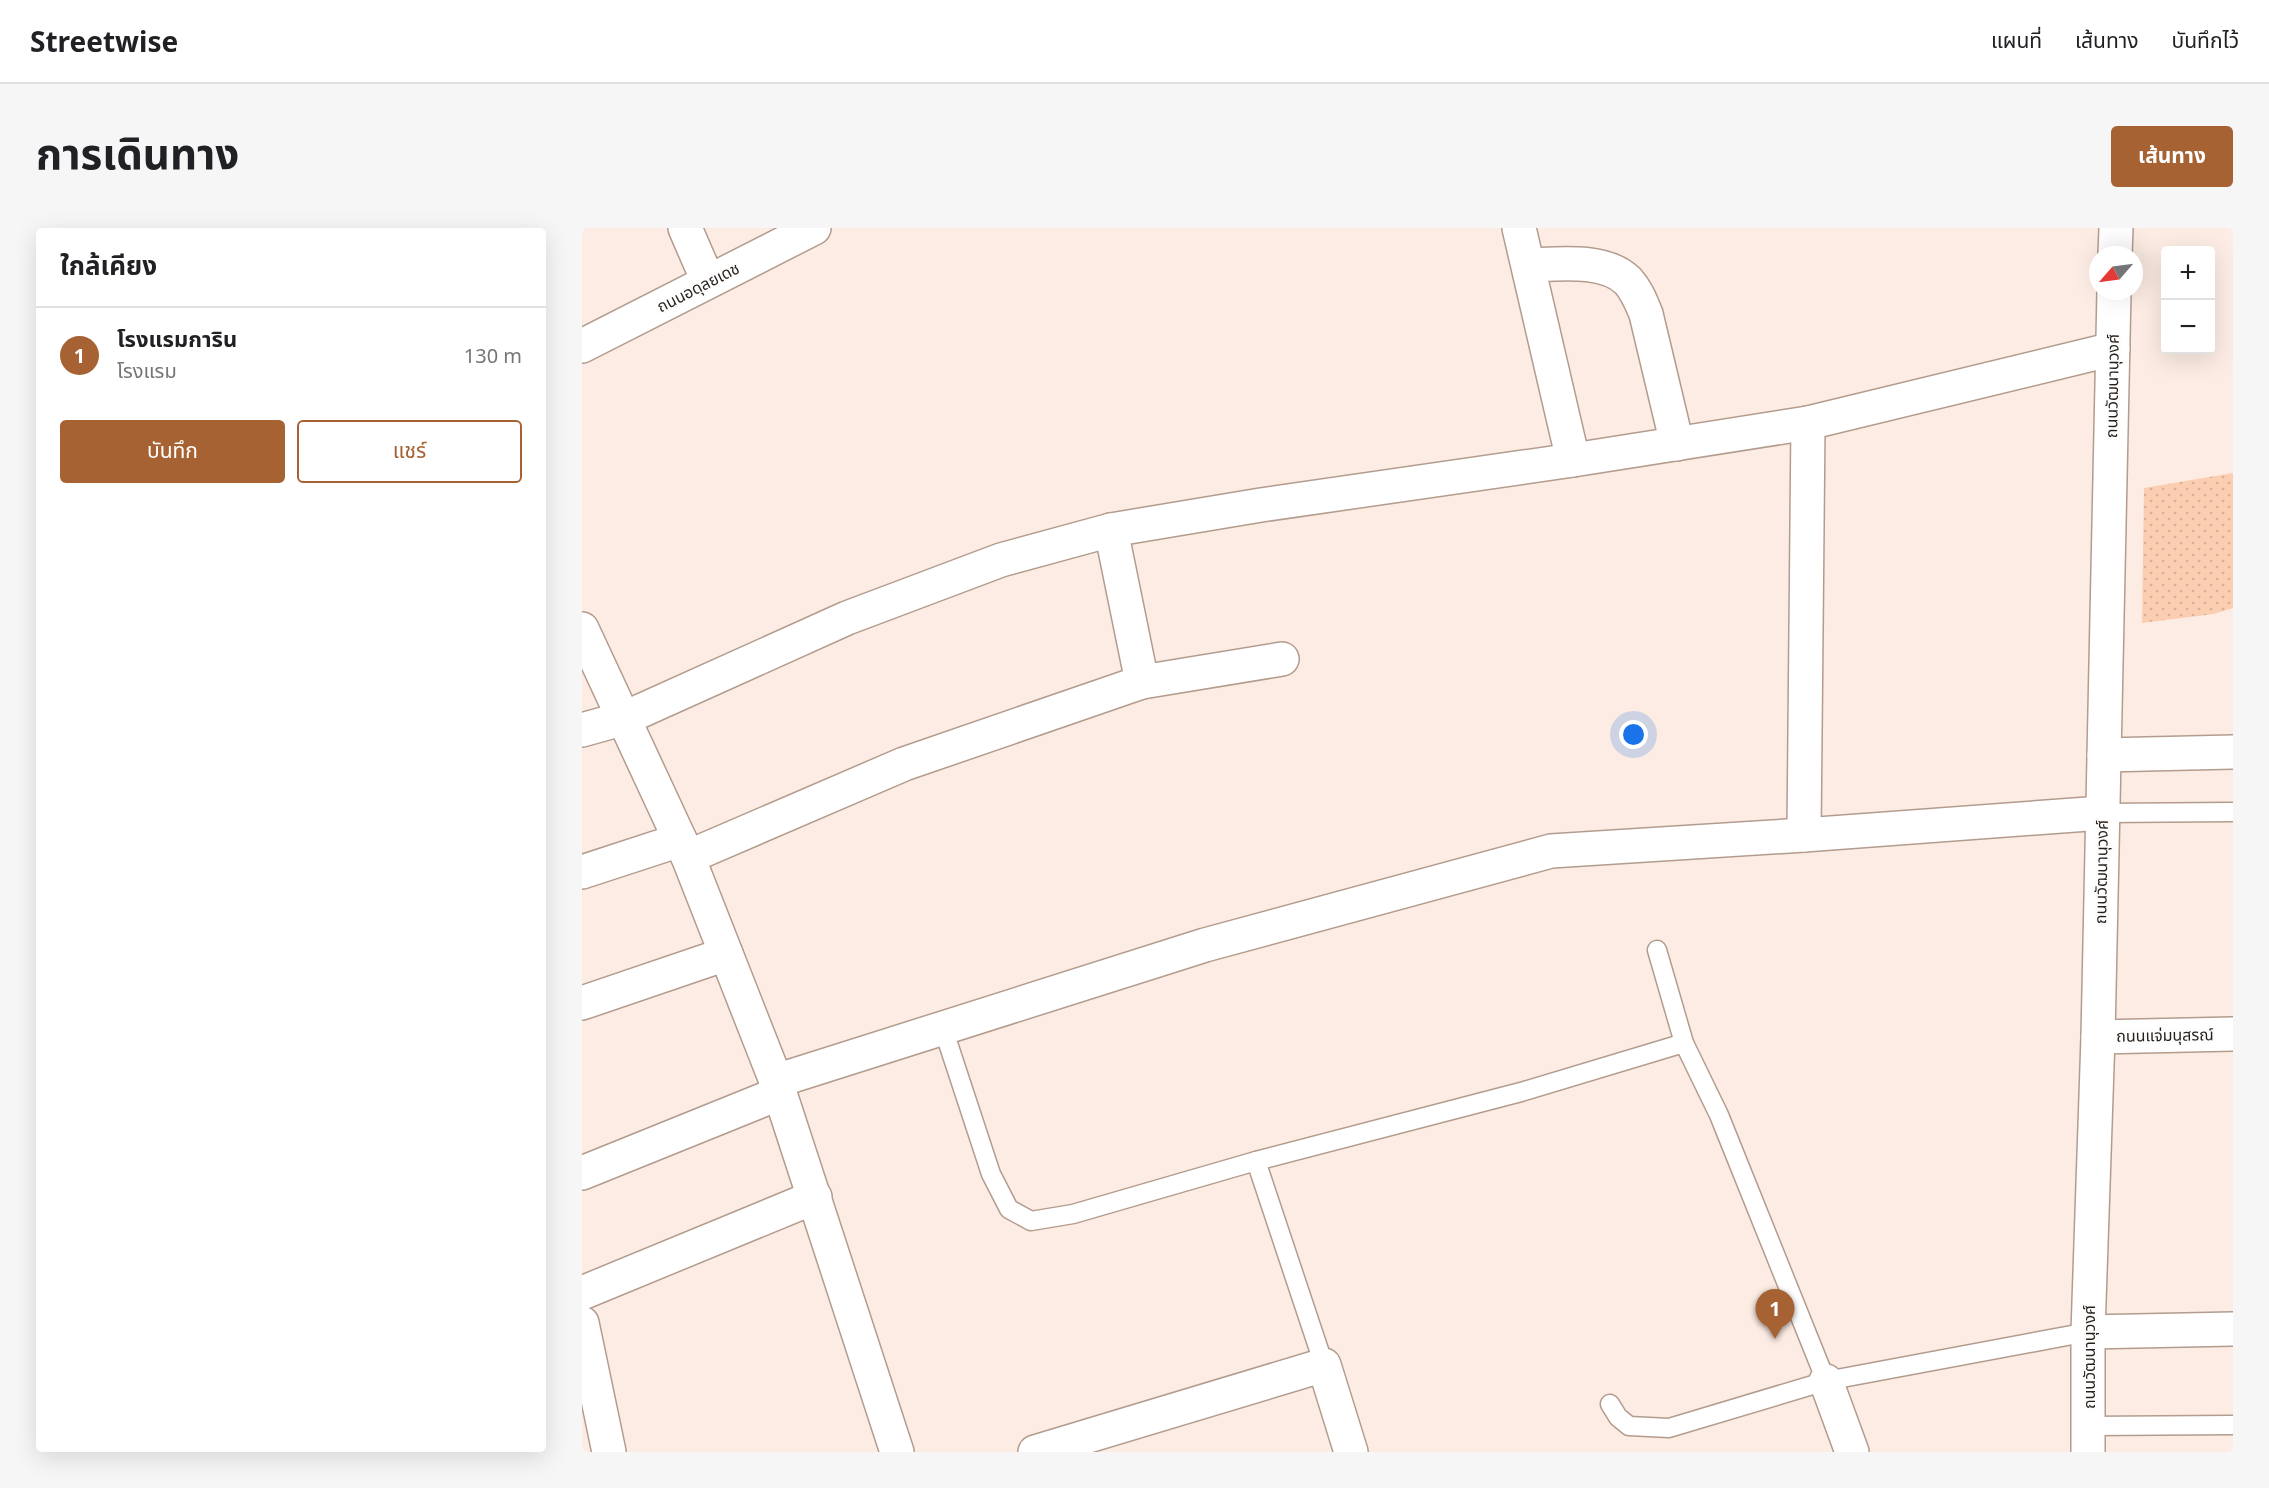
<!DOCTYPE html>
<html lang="th">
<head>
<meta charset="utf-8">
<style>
  :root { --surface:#fff; --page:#f6f6f6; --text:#202124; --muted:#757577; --line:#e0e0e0; --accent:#a66232 }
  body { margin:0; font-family:"Noto Sans","Noto Sans Thai",sans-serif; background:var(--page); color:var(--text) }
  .controls { position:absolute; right:18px; top:18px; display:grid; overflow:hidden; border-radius:6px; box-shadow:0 6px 24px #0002 }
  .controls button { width:54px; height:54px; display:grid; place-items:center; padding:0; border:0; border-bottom:2px solid var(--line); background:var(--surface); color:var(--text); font:30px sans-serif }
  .compass { position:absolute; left:1507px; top:18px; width:54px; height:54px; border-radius:50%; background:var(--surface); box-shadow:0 6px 24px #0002; rotate:242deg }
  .you { position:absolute; left:1052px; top:507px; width:21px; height:21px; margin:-15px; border:4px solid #fff; border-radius:50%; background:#1a73e8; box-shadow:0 0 0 9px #1a73e833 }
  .badge { display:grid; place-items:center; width:39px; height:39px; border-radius:50%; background:var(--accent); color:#fff; font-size:20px; font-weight:700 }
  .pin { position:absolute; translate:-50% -50px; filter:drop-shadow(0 2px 3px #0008) }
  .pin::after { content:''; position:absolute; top:32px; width:21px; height:18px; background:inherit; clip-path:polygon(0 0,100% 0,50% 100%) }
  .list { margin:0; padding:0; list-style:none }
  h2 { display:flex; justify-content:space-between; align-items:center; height:78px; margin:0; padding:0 24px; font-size:26px }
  h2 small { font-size:20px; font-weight:400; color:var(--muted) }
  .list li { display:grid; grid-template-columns:39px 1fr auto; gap:18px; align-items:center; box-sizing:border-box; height:96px; padding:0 24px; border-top:2px solid var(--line) }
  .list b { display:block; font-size:22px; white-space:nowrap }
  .list p { margin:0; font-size:20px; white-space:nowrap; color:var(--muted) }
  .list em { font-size:20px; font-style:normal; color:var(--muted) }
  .actions { display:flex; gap:12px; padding:18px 24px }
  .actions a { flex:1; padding:14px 0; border:2px solid var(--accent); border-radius:6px; text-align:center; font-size:21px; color:var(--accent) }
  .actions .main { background:var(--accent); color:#fff }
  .map { position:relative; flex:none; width:1651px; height:1224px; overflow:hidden; border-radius:6px }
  header { display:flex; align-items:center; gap:36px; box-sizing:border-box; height:84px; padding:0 30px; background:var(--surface); border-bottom:2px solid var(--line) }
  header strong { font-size:28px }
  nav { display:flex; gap:33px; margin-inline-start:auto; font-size:21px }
  .intro { display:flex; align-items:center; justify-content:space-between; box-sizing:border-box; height:144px; padding:0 36px }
  h1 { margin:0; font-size:42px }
  .button { padding:15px 27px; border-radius:6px; background:var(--accent); color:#fff; font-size:21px; font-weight:700 }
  main { display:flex; gap:36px; padding:0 36px }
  aside { flex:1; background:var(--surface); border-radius:6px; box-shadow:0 6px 24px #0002 }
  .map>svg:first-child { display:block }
  .grass { fill:url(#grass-dots) }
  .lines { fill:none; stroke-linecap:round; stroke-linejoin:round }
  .lane-casing { stroke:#b39c8d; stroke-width:21 }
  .street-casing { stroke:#b39c8d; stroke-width:36 }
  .secondary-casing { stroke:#b39c8d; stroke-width:36 }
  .lane { stroke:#fff; stroke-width:18 }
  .street { stroke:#fff; stroke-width:33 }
  .secondary { stroke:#fff; stroke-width:33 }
  .labels { text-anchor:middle; stroke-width:6; stroke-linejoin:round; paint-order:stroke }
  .street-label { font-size:16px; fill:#271f19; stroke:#fdfdfd }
</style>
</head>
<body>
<header>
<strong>Streetwise</strong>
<nav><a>แผนที่</a><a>เส้นทาง</a><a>บันทึกไว้</a></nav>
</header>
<div class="intro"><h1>การเดินทาง</h1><a class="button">เส้นทาง</a></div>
<main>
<aside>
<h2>ใกล้เคียง<small></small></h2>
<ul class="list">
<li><span class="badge">1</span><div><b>โรงแรมการิน</b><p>โรงแรม</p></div><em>130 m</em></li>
</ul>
<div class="actions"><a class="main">บันทึก</a><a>แชร์</a></div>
</aside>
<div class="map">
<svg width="1651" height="1224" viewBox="0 0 1651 1224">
  <defs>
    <pattern id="grass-dots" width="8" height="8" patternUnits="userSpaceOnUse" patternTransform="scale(1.5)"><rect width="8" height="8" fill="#fcceb1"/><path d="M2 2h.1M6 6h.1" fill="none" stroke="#d8b098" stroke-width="1.8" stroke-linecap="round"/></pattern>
  </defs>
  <rect width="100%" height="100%" fill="#fcece3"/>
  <polygon class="grass" points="1651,245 1651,380 1632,386 1560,395 1562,260"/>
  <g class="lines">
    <defs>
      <g id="lane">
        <polyline points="1520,585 1651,584"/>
        <polyline points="1075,722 1102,815 1137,887 1244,1153 1506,1104"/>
        <polyline points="361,800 409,946 427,981 449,993 491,986 674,933 939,864 1102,815"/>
        <polyline points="674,933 742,1137"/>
        <polyline points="1028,1176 1036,1189 1047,1198 1087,1200 1244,1153"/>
        <polyline points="1507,1198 1651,1197"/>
      </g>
      <g id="street">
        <polyline points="103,0 126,53"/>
        <polyline points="937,0 991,232"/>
        <path d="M947,37c29,-1 76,-7 99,16 9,10 13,21 18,33l31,130"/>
        <polyline points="0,118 232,0"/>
        <polyline points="0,401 106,629 194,853 315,1224"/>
        <polyline points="560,454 700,431"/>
        <polyline points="0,502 43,490 265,390 419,332 529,302 679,277 991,232 1226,195 1531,121"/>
        <polyline points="1522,527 1651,524"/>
        <polyline points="1222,607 1226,195"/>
        <polyline points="106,629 322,536 560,454 529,302"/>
        <polyline points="0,644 98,612"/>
        <polyline points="0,775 144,726"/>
        <polyline points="1516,809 1651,806"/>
        <polyline points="194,853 623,717 969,623 1222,607 1520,585"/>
        <polyline points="0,945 198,865"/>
        <polyline points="0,1065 233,969"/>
        <polyline points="0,1095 27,1224"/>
        <polyline points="1506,1104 1651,1101"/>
        <polyline points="1244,1153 1270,1224"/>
        <polyline points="453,1224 742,1137 769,1224"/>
      </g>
      <g id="secondary">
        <polyline points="1533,27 1534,0"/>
        <polyline points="1506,1224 1506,1104 1516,809 1532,63"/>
      </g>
    </defs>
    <use href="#lane" class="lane-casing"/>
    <use href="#street" class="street-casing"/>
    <use href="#secondary" class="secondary-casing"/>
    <use href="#lane" class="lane"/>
    <use href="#street" class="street"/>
    <use href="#secondary" class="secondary"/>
  </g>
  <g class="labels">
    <g class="street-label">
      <text transform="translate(116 59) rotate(-27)" y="6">ถนนอดุลยเดช</text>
      <text transform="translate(1530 158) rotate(-89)" y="6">ถนนวัฒนานุวงศ์</text>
      <text transform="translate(1519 644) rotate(-89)" y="6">ถนนวัฒนานุวงศ์</text>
      <text transform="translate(1583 807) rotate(-1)" y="6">ถนนแจ่มนุสรณ์</text>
      <text transform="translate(1507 1129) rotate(-90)" y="6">ถนนวัฒนานุวงศ์</text>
    </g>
  </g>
</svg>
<div class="controls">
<button>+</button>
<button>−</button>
</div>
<svg class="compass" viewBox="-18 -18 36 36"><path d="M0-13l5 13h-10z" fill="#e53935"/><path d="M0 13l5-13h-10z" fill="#757577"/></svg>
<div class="you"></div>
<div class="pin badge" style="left:1193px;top:1111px">1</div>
</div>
</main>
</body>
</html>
